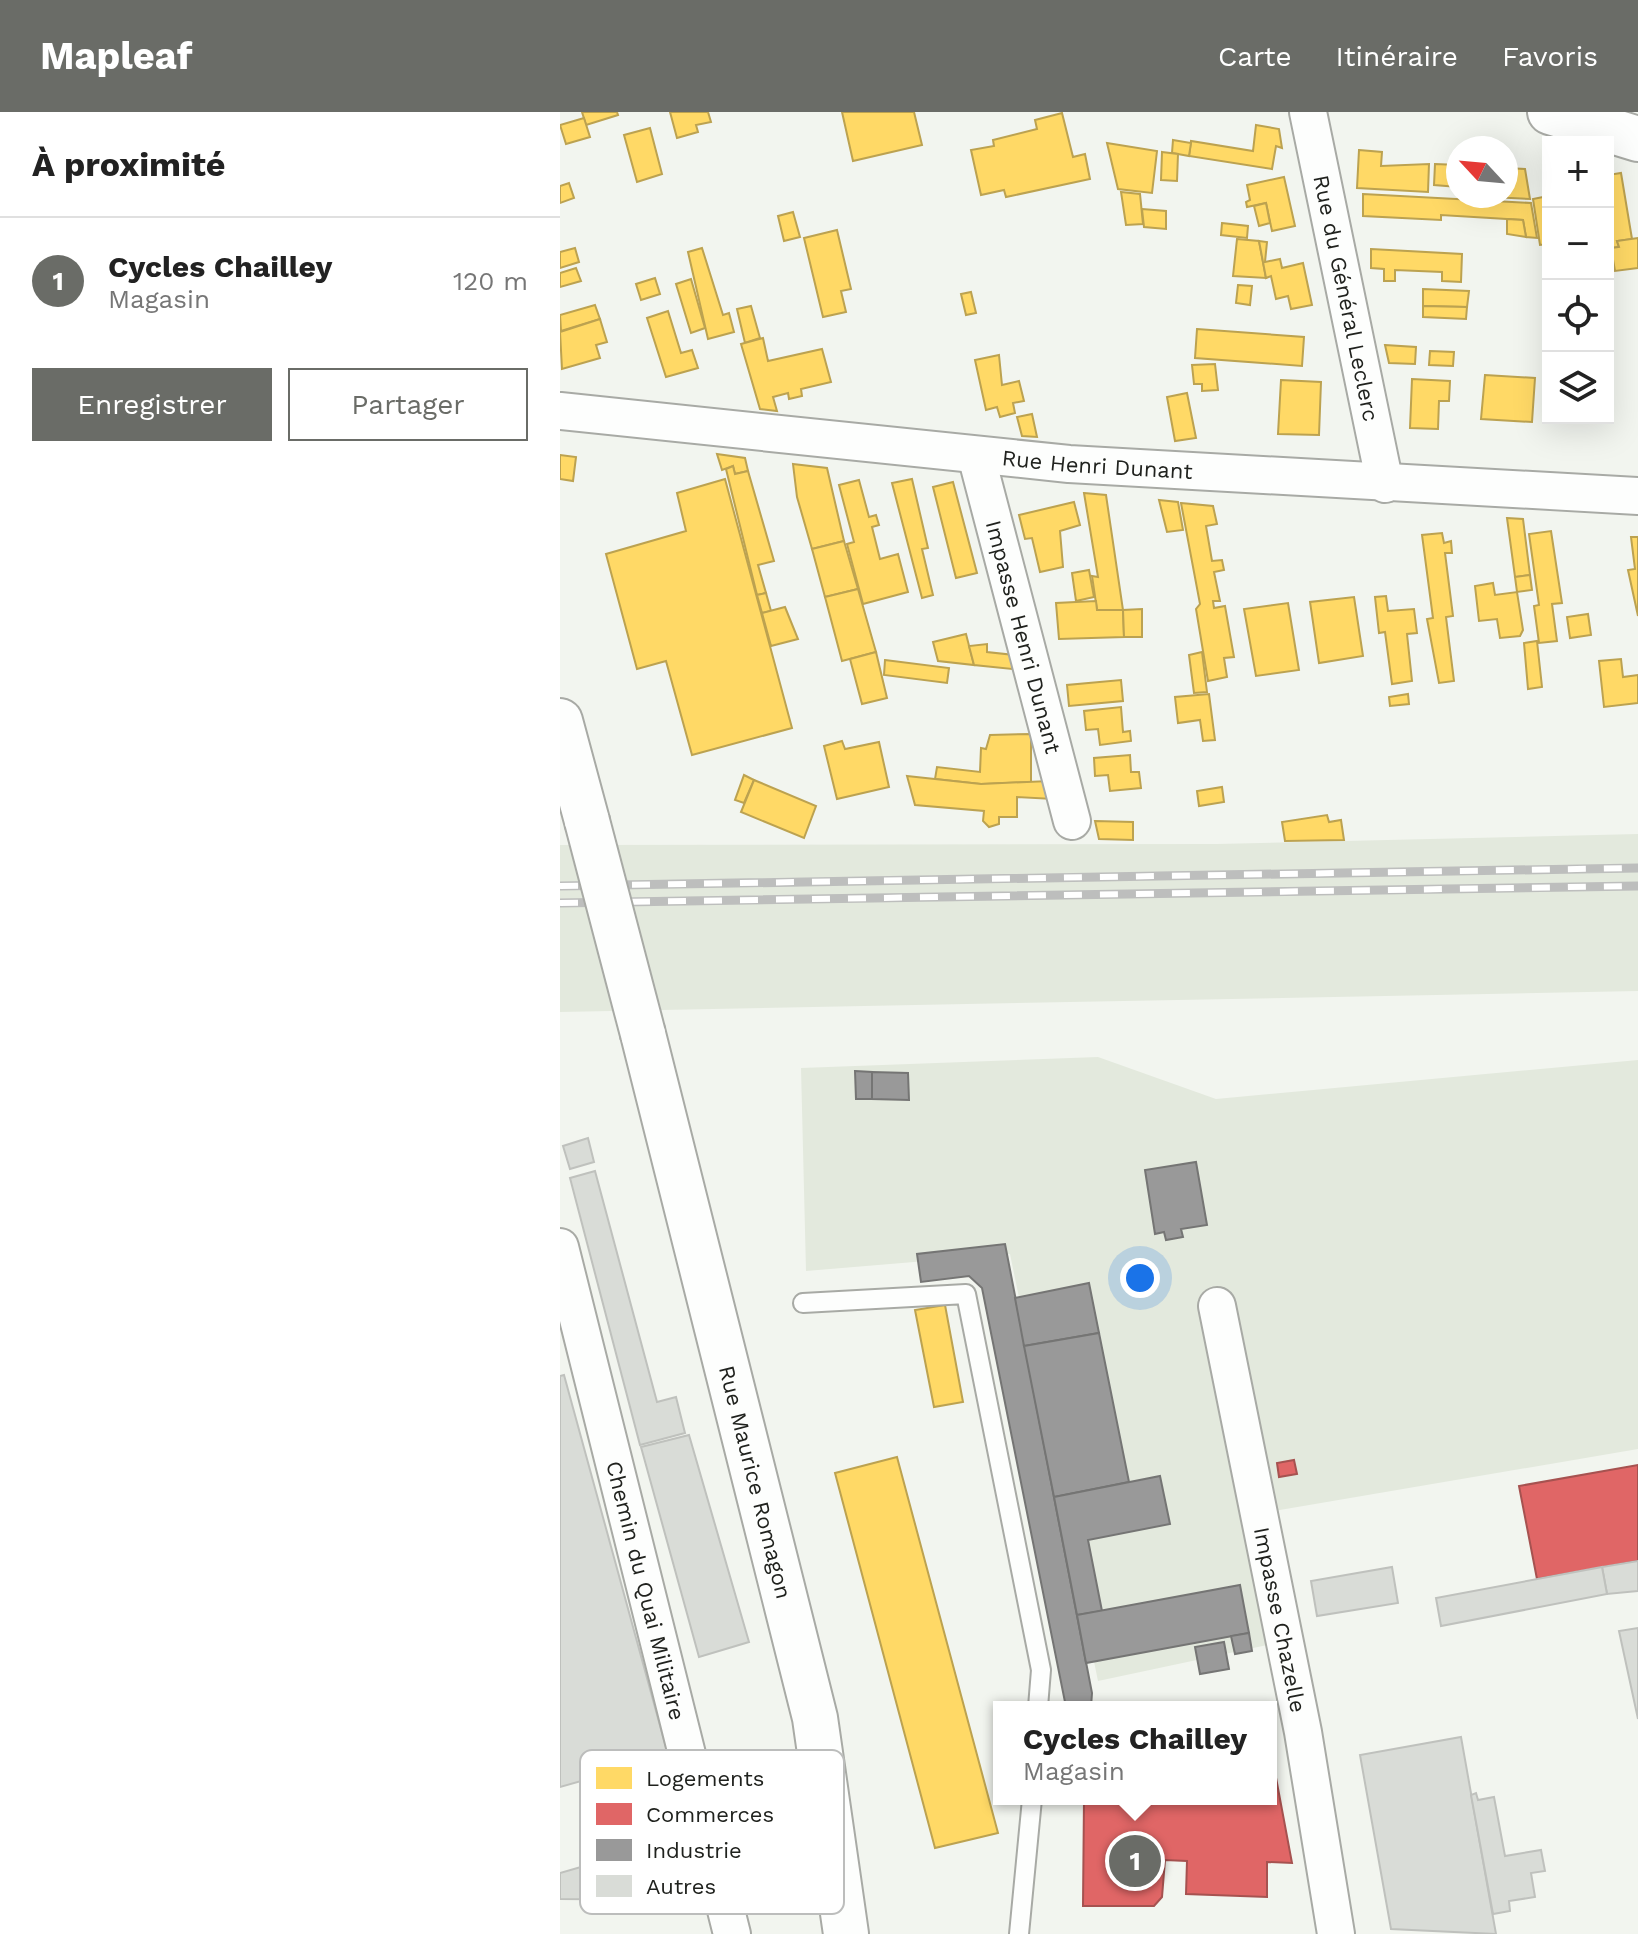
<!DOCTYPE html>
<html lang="fr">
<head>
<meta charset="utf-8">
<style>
  :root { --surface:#fff; --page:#f6f6f6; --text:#222; --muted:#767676; --line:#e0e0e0; --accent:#6a6c67 }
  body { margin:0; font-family:"Work Sans",sans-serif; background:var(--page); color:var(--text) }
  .controls { position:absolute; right:24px; top:24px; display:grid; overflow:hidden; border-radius:0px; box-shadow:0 8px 32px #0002 }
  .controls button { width:72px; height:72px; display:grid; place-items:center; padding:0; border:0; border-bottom:2px solid var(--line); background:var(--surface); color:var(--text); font:40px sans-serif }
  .compass { position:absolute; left:886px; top:24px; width:72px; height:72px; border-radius:50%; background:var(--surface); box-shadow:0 8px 32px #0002; rotate:296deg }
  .you { position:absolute; left:580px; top:1166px; width:28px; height:28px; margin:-20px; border:6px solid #fff; border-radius:50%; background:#1a73e8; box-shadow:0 0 0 12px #1a73e833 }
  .badge { display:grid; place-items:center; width:52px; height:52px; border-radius:50%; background:var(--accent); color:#fff; font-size:26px; font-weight:700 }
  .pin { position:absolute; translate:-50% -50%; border:4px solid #fff; box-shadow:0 2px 8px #0006 }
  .popup { position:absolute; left:433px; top:1589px; width:284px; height:104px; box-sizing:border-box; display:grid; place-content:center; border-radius:0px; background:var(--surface); filter:drop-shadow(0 2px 6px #0005); font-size:26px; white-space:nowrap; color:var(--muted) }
  .popup b { font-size:30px; color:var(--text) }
  .popup::after { content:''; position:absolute; left:50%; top:100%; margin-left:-16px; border:16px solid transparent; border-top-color:var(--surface) }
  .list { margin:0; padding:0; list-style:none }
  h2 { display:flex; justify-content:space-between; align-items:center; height:104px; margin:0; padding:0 32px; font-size:34px }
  h2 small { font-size:26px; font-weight:400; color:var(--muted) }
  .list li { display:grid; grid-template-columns:52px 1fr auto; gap:24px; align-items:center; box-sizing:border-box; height:128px; padding:0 32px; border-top:2px solid var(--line) }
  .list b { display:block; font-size:30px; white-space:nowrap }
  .list p { margin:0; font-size:26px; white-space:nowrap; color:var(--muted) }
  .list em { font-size:26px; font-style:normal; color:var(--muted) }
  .actions { display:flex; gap:16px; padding:24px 32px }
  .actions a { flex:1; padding:18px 0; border:2px solid var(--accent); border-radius:0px; text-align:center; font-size:28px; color:var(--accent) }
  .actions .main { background:var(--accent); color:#fff }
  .icon { flex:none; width:44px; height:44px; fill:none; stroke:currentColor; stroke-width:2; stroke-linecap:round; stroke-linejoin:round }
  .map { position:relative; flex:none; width:1078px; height:1822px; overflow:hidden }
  header { display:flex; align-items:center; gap:48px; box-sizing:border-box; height:112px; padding:0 40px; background:var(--accent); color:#fff }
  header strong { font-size:38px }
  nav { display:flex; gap:44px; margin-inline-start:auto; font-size:28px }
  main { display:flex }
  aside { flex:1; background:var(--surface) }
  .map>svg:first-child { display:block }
  .built { fill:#e3e9dd }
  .homes { fill:#ffd966; stroke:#bca250; stroke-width:2 }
  .shops { fill:#e06666; stroke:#a65250; stroke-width:2 }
  .industry { fill:#999; stroke:#757574; stroke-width:2 }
  .building { fill:#d9dcd7; stroke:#bfc1bd; stroke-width:2 }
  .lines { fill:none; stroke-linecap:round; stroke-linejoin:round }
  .lane-casing { stroke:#a8aaa5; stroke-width:22 }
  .street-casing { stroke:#a8aaa5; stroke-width:40 }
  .secondary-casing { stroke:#a8aaa5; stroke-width:48 }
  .lane { stroke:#fdfefd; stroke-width:18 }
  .street { stroke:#fdfefd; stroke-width:36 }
  .secondary { stroke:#fdfefd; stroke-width:44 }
  .rail-casing { stroke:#bdbebd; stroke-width:9 }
  .rail { stroke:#fff; stroke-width:6; stroke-dasharray:18; stroke-linecap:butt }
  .secondary-bridge-casing { stroke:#a8aaa5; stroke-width:48; stroke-linecap:butt }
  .secondary-bridge { stroke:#fdfefd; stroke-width:44 }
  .labels { text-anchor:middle; stroke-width:8; stroke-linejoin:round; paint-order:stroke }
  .street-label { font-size:22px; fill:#20221e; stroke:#fff }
  .key { fill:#fff; stroke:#bcbdbc; stroke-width:2 }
  .key-label { font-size:22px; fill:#20221e }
</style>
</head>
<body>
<header>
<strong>Mapleaf</strong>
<nav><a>Carte</a><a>Itinéraire</a><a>Favoris</a></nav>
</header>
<main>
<aside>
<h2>À proximité<small></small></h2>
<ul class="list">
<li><span class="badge">1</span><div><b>Cycles Chailley</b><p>Magasin</p></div><em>120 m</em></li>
</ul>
<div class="actions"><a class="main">Enregistrer</a><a>Partager</a></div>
</aside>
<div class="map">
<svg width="1078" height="1822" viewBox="0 0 1078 1822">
  <rect width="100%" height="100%" fill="#f2f5ef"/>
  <g class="built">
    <polygon points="1078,722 1078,879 0,900 0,733 657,732"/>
    <polygon points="538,945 656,987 1078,948 1078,1337 714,1399 731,1528 538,1569 450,1142 246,1159 241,956"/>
  </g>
  <g class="homes">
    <polygon points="22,0 57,0 58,3 26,13"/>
    <polygon points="110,0 148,0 151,10 136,13 138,20 117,26"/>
    <polygon points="282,0 354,0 362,33 293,49"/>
    <polygon points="502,1 513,45 525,42 530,67 446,85 444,78 421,83 411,38 434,34 433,28 477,17 475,8"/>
    <polygon points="24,6 30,25 6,32 0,13"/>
    <polygon points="696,13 719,17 722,36 716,34 712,57 629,44 631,29 693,39"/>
    <polygon points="90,16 102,62 77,70 64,23"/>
    <polygon points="613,28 631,31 629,44 612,41"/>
    <polygon points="547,31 597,39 592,81 558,77"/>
    <polygon points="799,38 822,40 821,54 869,52 868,80 797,76"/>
    <polygon points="602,40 618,42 617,69 601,68"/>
    <polygon points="875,52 898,53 898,75 874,73"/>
    <polygon points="946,56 965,57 970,87 931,85 946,84"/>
    <polygon points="1061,61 1072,127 1057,129 1059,135 1051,136 1048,63"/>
    <polygon points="724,65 735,114 712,119 706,91 687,95 686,90 690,88 687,73"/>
    <polygon points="9,71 14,86 0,91 0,74"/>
    <polygon points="561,80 580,82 583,112 566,113"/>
    <polygon points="803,82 971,91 977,126 966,125 963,108 881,103 881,108 803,104"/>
    <polygon points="988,84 988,132 980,133 973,87"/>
    <polygon points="706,91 710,111 699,114 694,94"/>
    <polygon points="582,97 606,99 606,117 584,115"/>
    <polygon points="233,100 240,125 224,129 218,104"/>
    <polygon points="947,107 963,108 966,125 947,122"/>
    <polygon points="662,111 688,114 687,126 661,123"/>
    <polygon points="277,118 291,177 281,179 286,200 263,205 244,126"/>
    <polygon points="1078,126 1078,156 1055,159 1051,136 1059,135 1057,129"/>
    <polygon points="677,127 699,129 706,166 673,164"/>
    <polygon points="699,129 707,130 705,150 720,147 722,156 743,151 752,193 731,197 728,184 716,187 711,164 706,166"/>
    <polygon points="15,136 19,150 0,156 0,140"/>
    <polygon points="142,136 163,203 169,201 174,220 148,227 128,140"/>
    <polygon points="811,137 902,142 901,170 882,169 882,160 835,158 835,169 824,169 824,157 811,156"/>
    <polygon points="16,156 21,169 0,175 0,161"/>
    <polygon points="95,166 100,182 81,188 76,172"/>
    <polygon points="131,167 145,216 131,221 116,172"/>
    <polygon points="678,173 692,174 690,193 676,191"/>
    <polygon points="863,177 909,179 907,195 863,194"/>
    <polygon points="411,180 416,201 406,203 401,182"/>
    <polygon points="35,193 40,207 1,219 0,203"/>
    <polygon points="191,194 200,226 185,231 177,197"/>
    <polygon points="863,194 907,195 906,207 863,205"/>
    <polygon points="108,199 121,241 132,238 138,256 106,265 87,206"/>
    <polygon points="40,207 47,230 36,233 40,246 2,257 0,220"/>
    <polygon points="637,217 744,225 742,254 635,246"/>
    <polygon points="203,226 208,249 262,237 271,270 241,277 242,284 229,287 228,281 213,285 217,299 200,297 181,232"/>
    <polygon points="825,233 856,235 855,252 829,251"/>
    <polygon points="870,239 894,240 893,254 869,253"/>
    <polygon points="439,243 442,273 459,269 464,289 453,291 455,301 440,305 437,295 426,298 415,248"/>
    <polygon points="655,252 658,278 642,279 642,272 634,272 632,253"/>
    <polygon points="925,263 975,266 972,310 921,307"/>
    <polygon points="852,267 890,269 889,289 879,289 878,317 850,316"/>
    <polygon points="721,268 761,270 759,323 718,322"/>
    <polygon points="627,281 636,326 615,329 607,285"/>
    <polygon points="472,302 477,325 462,324 457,305"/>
    <polygon points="157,342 185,346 188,359 175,362 173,354 162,358"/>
    <polygon points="0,343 16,345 13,369 0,367"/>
    <polygon points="233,352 267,356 284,429 252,437 237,385"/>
    <polygon points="173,354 175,362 188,359 214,449 198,453 206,481 197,483 166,357"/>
    <polygon points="165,367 232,616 132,643 106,549 77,557 46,442 126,419 117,381"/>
    <polygon points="352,367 368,436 362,437 373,483 362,486 332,371"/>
    <polygon points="299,368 309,405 316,403 319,413 312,415 320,447 338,442 348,480 303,492 287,432 294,430 279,373"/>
    <polygon points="393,370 417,461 396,466 373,375"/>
    <polygon points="524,381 546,383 563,498 537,498 532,464 538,465"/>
    <polygon points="599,388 618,390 623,418 607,420"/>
    <polygon points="514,390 520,413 500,419 503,455 480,460 472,426 465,427 459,403"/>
    <polygon points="621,391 653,394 657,412 646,414 652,449 662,448 664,458 654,460 660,489 653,489 654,496 665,494 674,545 664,546 667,565 648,569 636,497 640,492"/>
    <polygon points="947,406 963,407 970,463 955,465"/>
    <polygon points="991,419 1002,491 992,492 997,529 979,531 974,494 979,493 969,422"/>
    <polygon points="882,421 884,431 891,429 892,441 885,441 893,504 886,505 894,569 879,571 867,507 873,506 862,423"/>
    <polygon points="1071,425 1078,425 1078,504 1068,458 1075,457"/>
    <polygon points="284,429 298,477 265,485 252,437"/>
    <polygon points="529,458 534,485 516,489 512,461"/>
    <polygon points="970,463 972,478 957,480 955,465"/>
    <polygon points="933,471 935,483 957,480 963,518 960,524 940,526 937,507 919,509 915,474"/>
    <polygon points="298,477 316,540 282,549 265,485"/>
    <polygon points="206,481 211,499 202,501 197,483"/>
    <polygon points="826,484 828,499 854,497 857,521 847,522 852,569 832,572 825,520 819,521 815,485"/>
    <polygon points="794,485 803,544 759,551 750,490"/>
    <polygon points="536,489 537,498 563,498 564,525 499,527 496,491"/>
    <polygon points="728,491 739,558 696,564 684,497"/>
    <polygon points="225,495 238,527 211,534 202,501"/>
    <polygon points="582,497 582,525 564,525 563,498"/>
    <polygon points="1028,502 1031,523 1010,526 1007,505"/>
    <polygon points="406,522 414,553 378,549 373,530"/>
    <polygon points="977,529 982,575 968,577 964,531"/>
    <polygon points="427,532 427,540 454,543 452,557 414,553 409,534"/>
    <polygon points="316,540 327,586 302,592 290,547"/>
    <polygon points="642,540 647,580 634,581 629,543"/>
    <polygon points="1061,547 1063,565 1078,563 1078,591 1044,595 1039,549"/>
    <polygon points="325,548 389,556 387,571 324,563"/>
    <polygon points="561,568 563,589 509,594 507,573"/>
    <polygon points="649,582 655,628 643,629 640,608 618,611 615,585"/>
    <polygon points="848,582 849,592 830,594 829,585"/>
    <polygon points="561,595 563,620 570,619 571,629 540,633 538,617 526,618 524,599"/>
    <polygon points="471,622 471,670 421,672 375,667 377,655 420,660 421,636 426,637 430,623"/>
    <polygon points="282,629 285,637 319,630 329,675 277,687 264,634"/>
    <polygon points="570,643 571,660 579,660 581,676 550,679 548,663 535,664 534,646"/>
    <polygon points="184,663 194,668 184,691 175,688"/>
    <polygon points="347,664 421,672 489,669 493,687 457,685 457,705 439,705 439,712 429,715 423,709 424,699 355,693"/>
    <polygon points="194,668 256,694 244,726 181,700"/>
    <polygon points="662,675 664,690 639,694 637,679"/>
    <polygon points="767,703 769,710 781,708 784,728 725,729 722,710"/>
    <polygon points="535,709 573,710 573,728 539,727"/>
    <polygon points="385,1193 403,1290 374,1295 355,1198"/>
    <polygon points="337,1345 438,1721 375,1736 275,1361"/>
  </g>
  <g class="shops">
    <polygon points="734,1348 737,1362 719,1365 717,1351"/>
    <polygon points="1078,1353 1078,1449 977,1467 959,1374"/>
    <polygon points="711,1639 732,1751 707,1750 707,1785 626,1782 627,1749 605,1748 602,1785 594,1794 523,1794 524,1687 711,1687"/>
  </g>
  <g class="industry">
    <polygon points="295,959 312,960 312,987 296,987"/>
    <polygon points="312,960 348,961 349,988 312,987"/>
    <polygon points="636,1050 647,1113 621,1117 623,1125 606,1128 604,1120 595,1122 585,1058"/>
    <polygon points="445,1132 532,1581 531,1595 506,1595 422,1176 409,1164 361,1170 357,1142"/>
    <polygon points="529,1171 539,1221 464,1234 455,1186"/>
    <polygon points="539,1221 569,1370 494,1385 464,1234"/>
    <polygon points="600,1364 610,1412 528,1428 542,1499 517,1503 494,1385"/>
    <polygon points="680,1473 689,1521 526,1551 517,1503"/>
    <polygon points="689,1521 692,1539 675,1542 671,1524"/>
    <polygon points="664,1530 669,1557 640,1562 635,1535"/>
  </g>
  <g class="building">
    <polygon points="28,1026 34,1050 10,1057 3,1034"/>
    <polygon points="35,1059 97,1290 116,1285 125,1321 80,1333 10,1066"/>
    <polygon points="4,1263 130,1723 114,1788 0,1787 0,1761 83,1737 60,1658 0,1675 0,1264"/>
    <polygon points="129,1323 189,1530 139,1545 81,1335"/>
    <polygon points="1078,1449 1078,1479 1047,1482 1042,1455"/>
    <polygon points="832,1455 838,1491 757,1504 751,1469"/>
    <polygon points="1042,1455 1047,1482 881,1514 876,1486"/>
    <polygon points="1078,1516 1078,1607 1059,1519"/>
    <polygon points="901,1625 936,1822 831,1817 800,1643"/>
    <polygon points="916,1681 918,1688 934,1685 945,1744 981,1738 985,1759 971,1761 975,1785 949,1789 950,1799 933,1802 911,1683"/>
  </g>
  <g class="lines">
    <defs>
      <g id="lane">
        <polyline points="243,1191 406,1182 481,1558 478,1595"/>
        <polyline points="459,1822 472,1687"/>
      </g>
      <g id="street">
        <path id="s1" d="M748,0l77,372"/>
        <path id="s2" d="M0,299l509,53 569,32"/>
        <path id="s3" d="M416,343l96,366"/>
        <path id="s4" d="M0,1135l172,687"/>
        <path id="s5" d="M657,1194l86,426 33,202"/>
      </g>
      <g id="secondary">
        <polyline points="990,0 1078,27"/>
        <polyline points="0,609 27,709"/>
        <path id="s6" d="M83,922l172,684 31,216"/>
      </g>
    </defs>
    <use href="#lane" class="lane-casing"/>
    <use href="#street" class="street-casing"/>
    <use href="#secondary" class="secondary-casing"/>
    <use href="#lane" class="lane"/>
    <use href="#street" class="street"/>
    <use href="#secondary" class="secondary"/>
    <defs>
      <g id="rail">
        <polyline points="0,774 1078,756"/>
        <polyline points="0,791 1078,774"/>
      </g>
    </defs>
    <use href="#rail" class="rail-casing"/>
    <use href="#rail" class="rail"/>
    <defs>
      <polyline id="secondary-bridge" points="27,709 83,922"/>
    </defs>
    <use href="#secondary-bridge" class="secondary-bridge-casing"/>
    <use href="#secondary-bridge" class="secondary-bridge"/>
  </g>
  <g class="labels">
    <g class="street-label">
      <text dy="8" stroke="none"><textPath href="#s1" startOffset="190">Rue du Général Leclerc</textPath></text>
      <text dy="8" stroke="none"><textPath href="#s2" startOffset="540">Rue Henri Dunant</textPath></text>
      <text dy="8" stroke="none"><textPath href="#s3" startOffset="188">Impasse Henri Dunant</textPath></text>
      <text dy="8" stroke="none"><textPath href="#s6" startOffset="462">Rue Maurice Romagon</textPath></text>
      <text dy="8" stroke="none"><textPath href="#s4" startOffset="354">Chemin du Quai Militaire</textPath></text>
      <text dy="8" stroke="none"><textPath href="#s5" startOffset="320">Impasse Chazelle</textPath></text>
    </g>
  </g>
  <rect x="20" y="1638" width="264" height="164" rx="12" class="key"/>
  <rect x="36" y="1655" width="36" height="22" fill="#ffd966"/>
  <rect x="36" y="1691" width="36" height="22" fill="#e06666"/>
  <rect x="36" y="1727" width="36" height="22" fill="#999"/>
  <rect x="36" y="1763" width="36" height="22" fill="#d9dcd7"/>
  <g class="key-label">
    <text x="86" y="1674">Logements</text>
    <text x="86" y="1710">Commerces</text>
    <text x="86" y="1746">Industrie</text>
    <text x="86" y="1782">Autres</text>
  </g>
</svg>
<div class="controls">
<button>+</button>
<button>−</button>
<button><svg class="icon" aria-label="locate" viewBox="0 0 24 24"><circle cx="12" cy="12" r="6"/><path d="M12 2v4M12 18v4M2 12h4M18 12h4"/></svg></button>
<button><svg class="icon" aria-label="layers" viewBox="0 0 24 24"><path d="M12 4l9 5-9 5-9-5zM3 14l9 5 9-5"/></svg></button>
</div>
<svg class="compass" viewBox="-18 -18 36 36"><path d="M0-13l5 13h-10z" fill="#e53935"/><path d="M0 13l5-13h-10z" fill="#767676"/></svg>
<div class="you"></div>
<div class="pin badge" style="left:575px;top:1749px">1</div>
<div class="popup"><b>Cycles Chailley</b>Magasin</div>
</div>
</main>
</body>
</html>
